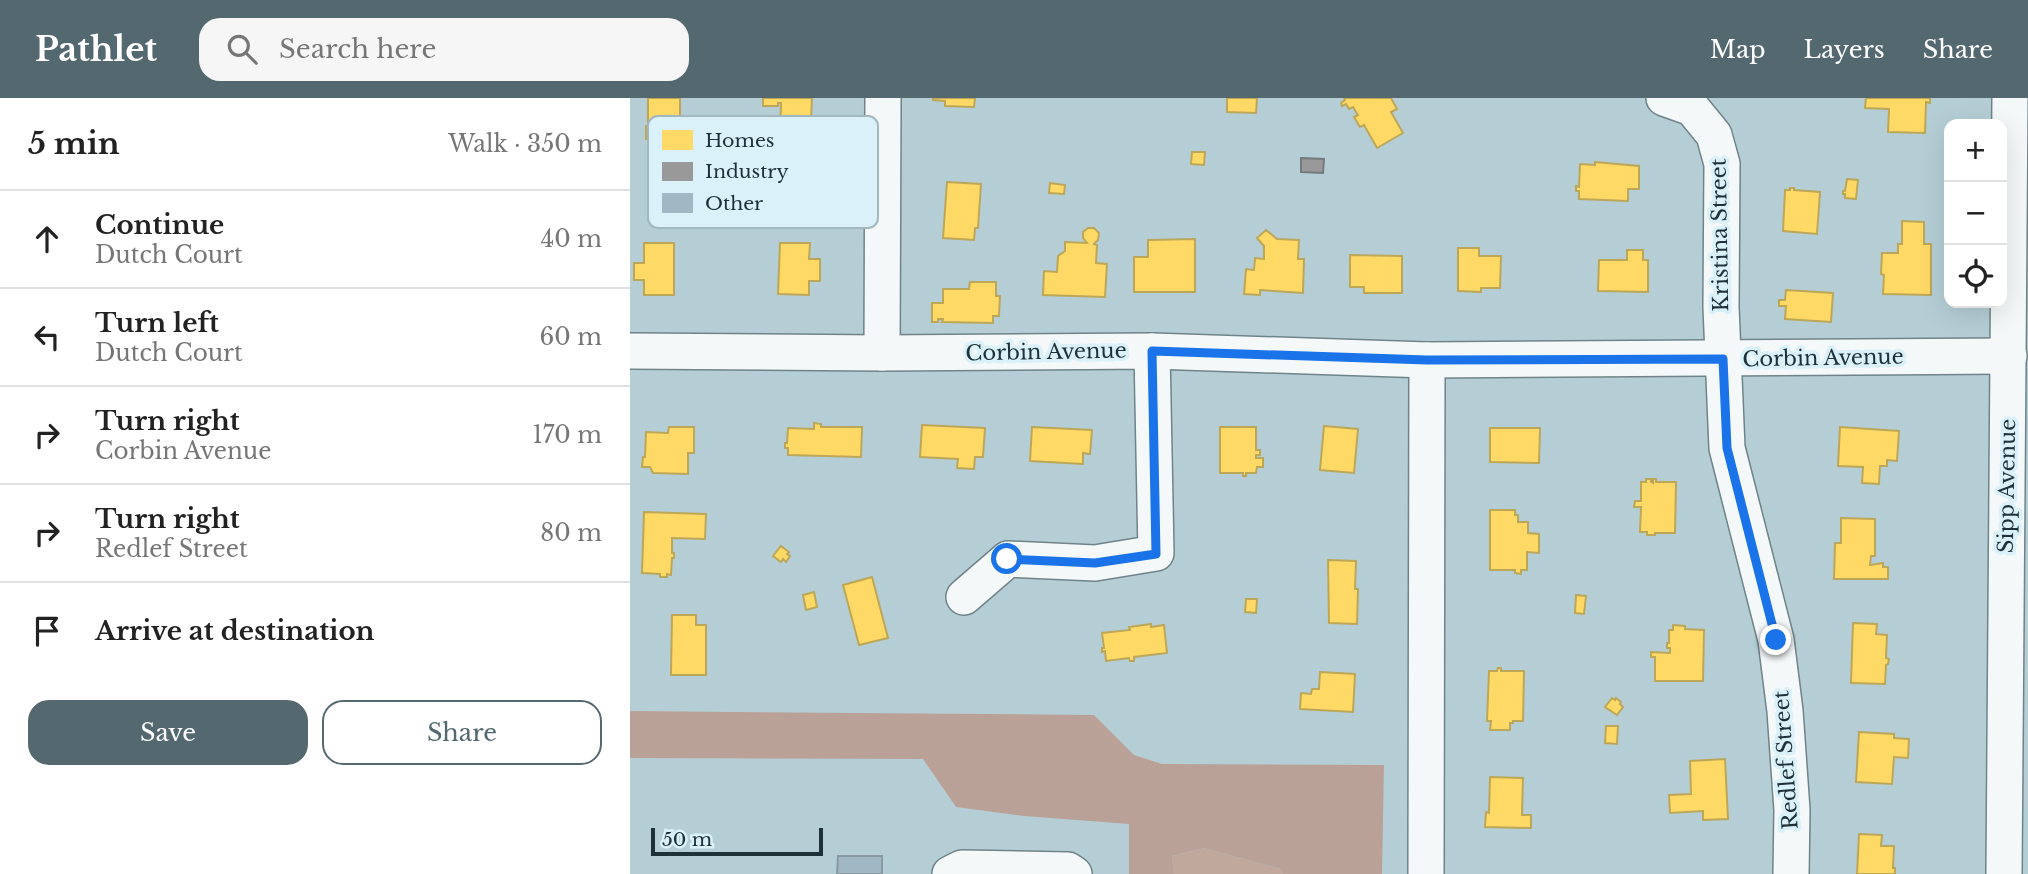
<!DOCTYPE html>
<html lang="en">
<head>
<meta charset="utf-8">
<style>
  :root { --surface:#fff; --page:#f6f6f6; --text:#222; --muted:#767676; --line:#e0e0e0; --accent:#54686f }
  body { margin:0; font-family:"Libre Baskerville",serif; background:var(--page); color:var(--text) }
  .controls { position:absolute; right:21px; top:21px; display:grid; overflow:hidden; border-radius:14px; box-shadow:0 7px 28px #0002 }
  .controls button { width:63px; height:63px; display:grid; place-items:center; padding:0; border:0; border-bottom:2px solid var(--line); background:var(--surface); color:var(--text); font:35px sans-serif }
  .scale { position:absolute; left:21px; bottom:18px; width:172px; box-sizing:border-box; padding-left:7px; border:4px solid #1f3138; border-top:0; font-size:19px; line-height:24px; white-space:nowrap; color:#1f3138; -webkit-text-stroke:5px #daf1f9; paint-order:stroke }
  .stop { position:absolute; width:21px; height:21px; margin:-16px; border:5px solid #1a73e8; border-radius:50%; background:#fff }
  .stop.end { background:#1a73e8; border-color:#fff; box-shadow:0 2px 7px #0008 }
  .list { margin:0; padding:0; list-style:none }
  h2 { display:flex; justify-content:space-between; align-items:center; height:91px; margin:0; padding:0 28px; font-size:30px }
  h2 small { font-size:23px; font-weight:400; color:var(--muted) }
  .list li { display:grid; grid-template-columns:46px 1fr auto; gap:21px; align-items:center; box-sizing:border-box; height:98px; padding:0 28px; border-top:2px solid var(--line) }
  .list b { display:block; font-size:26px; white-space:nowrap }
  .list p { margin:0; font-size:23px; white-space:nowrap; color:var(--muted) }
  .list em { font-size:23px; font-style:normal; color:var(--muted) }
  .actions { display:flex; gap:14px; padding:21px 28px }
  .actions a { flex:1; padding:16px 0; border:2px solid var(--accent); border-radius:21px; text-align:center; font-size:24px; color:var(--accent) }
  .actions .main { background:var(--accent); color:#fff }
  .icon { flex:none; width:38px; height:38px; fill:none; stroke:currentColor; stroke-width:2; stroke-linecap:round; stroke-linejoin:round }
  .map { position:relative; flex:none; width:1398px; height:776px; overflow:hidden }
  header { display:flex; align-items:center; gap:42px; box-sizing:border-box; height:98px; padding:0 35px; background:var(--accent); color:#fff }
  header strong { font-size:33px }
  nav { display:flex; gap:38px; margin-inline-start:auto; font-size:24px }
  .search { width:490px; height:63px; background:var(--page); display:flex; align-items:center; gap:18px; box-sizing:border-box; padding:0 24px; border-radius:21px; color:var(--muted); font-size:26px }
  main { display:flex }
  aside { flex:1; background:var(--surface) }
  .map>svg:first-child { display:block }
  .green { fill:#c0a89d }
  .forest { fill:#baa197 }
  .homes { fill:#ffd966; stroke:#bca758; stroke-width:2 }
  .industry { fill:#999; stroke:#747a7c; stroke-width:2 }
  .building { fill:#a1b7c3; stroke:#8899a1; stroke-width:2 }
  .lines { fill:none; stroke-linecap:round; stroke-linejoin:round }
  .minor-casing { stroke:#6f8389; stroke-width:38 }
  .minor { stroke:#f4f8f9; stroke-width:35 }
  .route { stroke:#1a73e8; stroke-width:9 }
  .labels { text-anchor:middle; stroke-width:7; stroke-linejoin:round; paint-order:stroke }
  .street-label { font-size:21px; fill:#1f3138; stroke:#daf1f9 }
  .key { fill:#daf1f9; stroke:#a2b7bf; stroke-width:2 }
  .key-label { font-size:19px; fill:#1f3138 }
</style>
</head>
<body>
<header>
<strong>Pathlet</strong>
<div class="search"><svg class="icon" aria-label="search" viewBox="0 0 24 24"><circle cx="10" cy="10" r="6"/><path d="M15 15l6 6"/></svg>Search here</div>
<nav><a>Map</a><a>Layers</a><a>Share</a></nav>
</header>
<main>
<aside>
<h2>5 min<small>Walk · 350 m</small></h2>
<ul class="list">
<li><svg class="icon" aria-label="ahead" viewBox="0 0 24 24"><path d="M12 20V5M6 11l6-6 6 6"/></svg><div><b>Continue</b><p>Dutch Court</p></div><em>40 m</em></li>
<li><svg class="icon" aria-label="left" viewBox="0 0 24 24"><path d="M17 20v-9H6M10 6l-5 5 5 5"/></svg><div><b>Turn left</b><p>Dutch Court</p></div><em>60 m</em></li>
<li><svg class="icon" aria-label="right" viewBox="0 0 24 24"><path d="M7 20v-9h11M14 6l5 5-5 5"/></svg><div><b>Turn right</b><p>Corbin Avenue</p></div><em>170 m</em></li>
<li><svg class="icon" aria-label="right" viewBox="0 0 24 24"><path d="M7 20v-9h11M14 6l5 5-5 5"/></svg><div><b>Turn right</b><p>Redlef Street</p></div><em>80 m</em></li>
<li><svg class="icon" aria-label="arrive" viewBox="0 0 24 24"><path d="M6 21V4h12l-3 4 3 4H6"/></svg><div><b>Arrive at destination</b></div></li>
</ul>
<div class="actions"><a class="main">Save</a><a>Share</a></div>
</aside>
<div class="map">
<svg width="1398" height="776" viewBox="0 0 1398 776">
  <rect width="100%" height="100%" fill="#b5ced6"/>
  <polygon class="green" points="574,750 651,771 653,776 544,776 542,758"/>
  <polygon class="forest" points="0,613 464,617 504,657 532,666 754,667 752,776 653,776 651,771 574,750 542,758 544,776 499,776 499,726 394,718 326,709 293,661 0,660"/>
  <g class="homes">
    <polygon points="18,0 50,0 50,30 43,30 43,41 16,41 16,28 18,28"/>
    <polygon points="133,0 182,0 180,43 150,43 151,5 148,5 148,8 133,8"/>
    <polygon points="303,0 345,0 344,9 315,8 315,3 303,2"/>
    <polygon points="597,0 627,0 626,15 597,14"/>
    <polygon points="714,0 761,0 767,11 761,14 773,35 747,50 734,27 730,29 724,19 728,17 723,9 719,11 716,6 712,8 711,5 715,2"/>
    <polygon points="1236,0 1300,0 1300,5 1296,4 1295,35 1258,34 1259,11 1235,10"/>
    <polygon points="562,54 575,54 574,67 561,66"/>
    <polygon points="965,64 1009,68 1009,91 998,91 998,103 949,101 949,93 946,93 946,88 949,89 950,66 965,67"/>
    <polygon points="1217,81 1228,82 1226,101 1215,100 1215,96 1213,96 1213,93 1215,93"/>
    <polygon points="317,84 351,86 348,130 345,130 344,142 313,140"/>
    <polygon points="420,85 435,87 434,96 419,95"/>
    <polygon points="1160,90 1164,90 1164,92 1190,94 1187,136 1153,133 1155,92 1160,92"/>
    <polygon points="1272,123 1294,124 1294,146 1301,146 1301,197 1253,196 1254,177 1251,176 1252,155 1268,155 1268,146 1272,146"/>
    <polygon points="458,130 464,130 469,135 468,142 464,146 467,147 466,165 477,166 475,199 413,197 414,173 427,174 428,158 435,153 435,144 457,145 453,140 453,134"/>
    <polygon points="636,132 647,141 669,142 668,161 674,161 673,195 630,192 630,197 614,196 616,171 624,172 625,160 634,161 634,148 627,140"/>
    <polygon points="565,141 565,194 504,194 504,159 518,159 518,142"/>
    <polygon points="14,145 44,145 44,197 14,197 14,182 4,182 4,165 14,165"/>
    <polygon points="150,145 180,145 179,161 190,161 190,183 179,183 179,197 148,196"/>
    <polygon points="828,150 849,150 849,158 871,158 870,190 851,190 851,194 828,193"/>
    <polygon points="997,152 1013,152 1013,162 1018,162 1018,194 968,193 969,162 997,162"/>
    <polygon points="720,157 772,158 772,195 734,195 734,189 720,189"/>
    <polygon points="340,184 366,184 366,198 370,198 369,218 363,218 363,225 312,224 313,221 308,221 308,224 302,224 302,205 313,205 313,191 339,191"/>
    <polygon points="1156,192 1203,195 1201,224 1155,221 1156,208 1149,208 1149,202 1155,202"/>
    <polygon points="184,325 191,326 191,329 232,329 231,359 158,357 158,350 155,350 155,345 157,345 158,330 184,331"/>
    <polygon points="292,327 355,330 353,359 345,359 344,371 327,370 328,361 290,359"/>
    <polygon points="694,328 728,331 724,375 690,372"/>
    <polygon points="39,329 64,329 64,355 58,355 58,376 23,375 20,369 12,369 13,359 15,359 16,334 38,335"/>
    <polygon points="402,329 462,332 460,356 453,355 453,366 400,363"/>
    <polygon points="590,329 626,329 626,352 630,352 630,357 626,357 626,360 633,360 633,369 627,369 626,375 616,375 616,378 613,378 613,375 590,375"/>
    <polygon points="1210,329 1269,333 1267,363 1257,362 1257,368 1250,368 1249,386 1232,385 1233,369 1208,368"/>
    <polygon points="860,330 910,330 909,365 860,364"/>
    <polygon points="1016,381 1021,381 1021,384 1023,385 1023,381 1026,381 1026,384 1046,384 1045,435 1025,435 1025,437 1017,437 1017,434 1010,434 1011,409 1004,409 1005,403 1011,403 1011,384 1016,384"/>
    <polygon points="860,412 885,412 885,417 888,417 888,424 898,424 898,435 909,436 909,455 897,454 897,472 891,472 891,476 885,475 885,472 860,472"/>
    <polygon points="14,414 76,416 75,441 42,440 42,455 44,455 44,460 42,460 41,477 37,476 37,479 30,479 30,476 12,475"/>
    <polygon points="1211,420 1245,421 1245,458 1241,458 1240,467 1253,465 1253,469 1258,469 1258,481 1204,481 1205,445 1211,445"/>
    <polygon points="151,448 159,454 157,456 160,458 156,464 153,461 151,464 143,458"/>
    <polygon points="698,462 726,463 725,491 728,491 727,526 699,525"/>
    <polygon points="242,479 258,540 229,547 213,487"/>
    <polygon points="184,494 187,509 176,512 173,497"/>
    <polygon points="946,497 956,498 954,516 945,515"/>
    <polygon points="616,501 627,501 626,515 615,514"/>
    <polygon points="42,517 66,517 66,527 76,527 76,577 41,577"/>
    <polygon points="1223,525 1247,526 1246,536 1257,537 1256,560 1259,561 1258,566 1256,567 1255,586 1221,585"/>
    <polygon points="521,526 521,529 534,527 537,555 504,559 504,563 500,563 499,560 476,563 475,553 472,554 472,550 474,550 472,535 500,532 499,529"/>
    <polygon points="1043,527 1055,528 1055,531 1074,532 1073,583 1025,583 1025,559 1021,559 1021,554 1040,555 1040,550 1037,550 1037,545 1039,545 1039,532 1043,532"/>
    <polygon points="868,570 871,570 871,573 894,573 893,623 883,623 883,625 880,625 880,632 860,632 861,623 857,623 859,573 867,573"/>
    <polygon points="690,574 725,576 723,614 670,611 671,595 681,596 682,591 689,591"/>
    <polygon points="982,600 985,602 986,600 991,604 990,606 993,609 987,617 975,609"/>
    <polygon points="976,628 988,628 987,646 975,645"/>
    <polygon points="1229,634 1264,636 1264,640 1279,641 1278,660 1264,659 1262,686 1226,684"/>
    <polygon points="1095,661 1098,721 1073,722 1073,713 1040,715 1039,697 1061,696 1060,663"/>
    <polygon points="860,679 893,680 892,717 901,717 901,730 855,729 856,714 859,715"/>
    <polygon points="1229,736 1252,737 1251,748 1264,748 1263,770 1265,770 1265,776 1227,776"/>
  </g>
  <polygon class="industry" points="671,60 694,61 693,75 671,74"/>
  <polygon class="building" points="208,758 252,758 252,776 207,776"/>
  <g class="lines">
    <defs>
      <g id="minor">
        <polyline points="1034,0 1062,10 1084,37 1092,66 1091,209 1097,350 1146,542 1155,613 1162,712 1161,776"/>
        <polyline points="0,253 252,255 522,253 797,262 1379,258"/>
        <polyline points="252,255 253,0"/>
        <polyline points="334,499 378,461 465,465 526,455 522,253"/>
        <polyline points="320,776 332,770 438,772 444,776"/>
        <polyline points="796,776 797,262"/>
        <polyline points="1374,776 1380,0"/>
      </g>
    </defs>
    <use href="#minor" class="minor-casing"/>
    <use href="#minor" class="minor"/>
  </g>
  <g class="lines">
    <polyline class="route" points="377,461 465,465 526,456 522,253 797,262 1093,261 1097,350 1146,542"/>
  </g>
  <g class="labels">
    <g class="street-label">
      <text transform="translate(1090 137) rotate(-91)" y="7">Kristina Street</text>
      <text transform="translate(416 254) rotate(-1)" y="7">Corbin Avenue</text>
      <text transform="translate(1193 260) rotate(-1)" y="7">Corbin Avenue</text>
      <text transform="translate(1377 388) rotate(-89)" y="7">Sipp Avenue</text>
      <text transform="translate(1156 662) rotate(-94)" y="7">Redlef Street</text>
    </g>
  </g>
  <rect x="18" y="18" width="230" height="112" rx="10" class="key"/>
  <rect x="32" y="32" width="31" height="20" fill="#ffd966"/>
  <rect x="32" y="64" width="31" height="19" fill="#999"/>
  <rect x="32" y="95" width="31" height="20" fill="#a1b7c3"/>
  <g class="key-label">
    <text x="75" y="49">Homes</text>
    <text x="75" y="80">Industry</text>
    <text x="75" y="112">Other</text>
  </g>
</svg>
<div class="controls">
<button>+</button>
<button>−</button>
<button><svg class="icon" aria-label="locate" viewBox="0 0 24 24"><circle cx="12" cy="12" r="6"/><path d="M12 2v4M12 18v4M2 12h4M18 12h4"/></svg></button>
</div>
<div class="scale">50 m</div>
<div class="stop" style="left:377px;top:461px"></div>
<div class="stop end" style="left:1146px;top:542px"></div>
</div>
</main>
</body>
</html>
